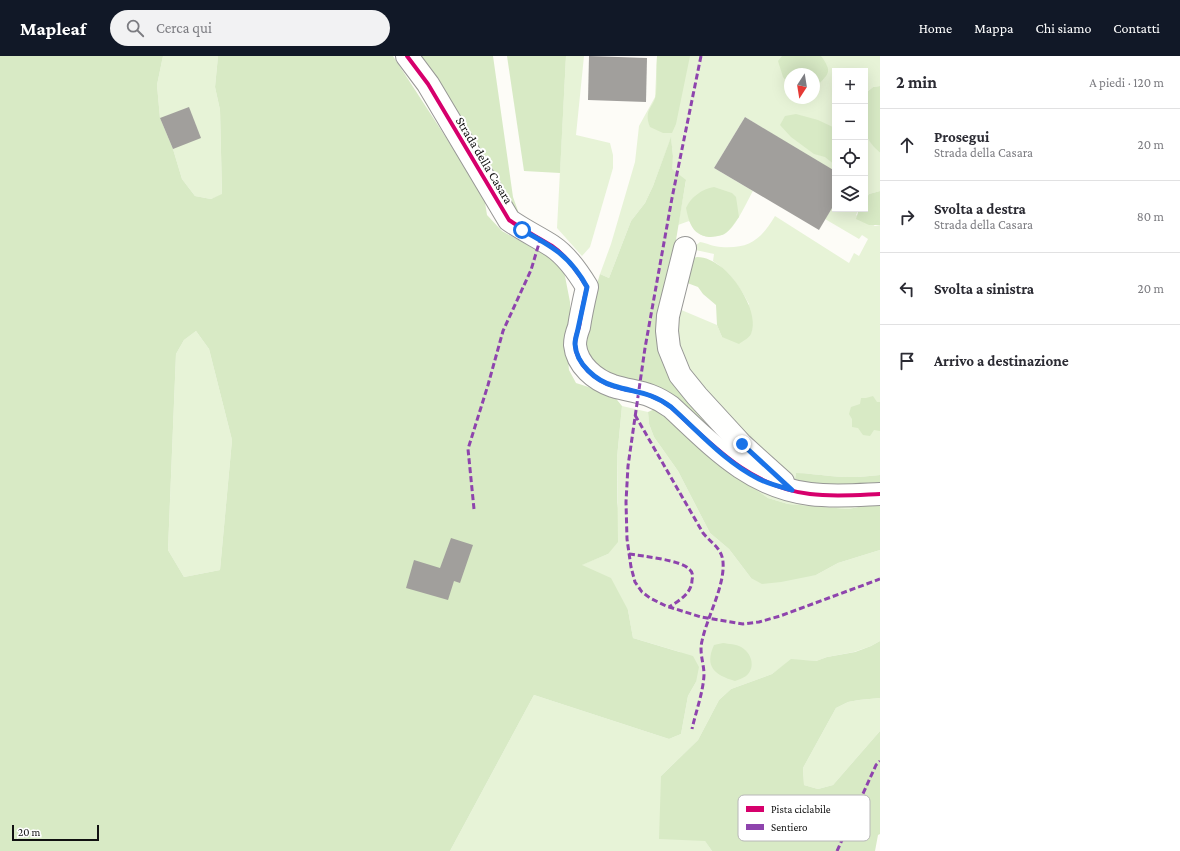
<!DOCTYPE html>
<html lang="it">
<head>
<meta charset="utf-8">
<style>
  :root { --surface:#fff; --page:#f2f2f3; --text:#2b2b33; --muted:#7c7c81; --line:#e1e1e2; --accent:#111827 }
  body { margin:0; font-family:"Crimson Pro",serif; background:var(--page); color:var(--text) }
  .controls { position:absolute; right:12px; top:12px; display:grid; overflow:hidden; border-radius:0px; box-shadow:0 4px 16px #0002 }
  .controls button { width:36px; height:36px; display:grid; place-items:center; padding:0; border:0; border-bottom:1px solid var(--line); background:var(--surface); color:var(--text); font:20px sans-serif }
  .compass { position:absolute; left:784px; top:12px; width:36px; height:36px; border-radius:50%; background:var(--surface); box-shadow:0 4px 16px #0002; rotate:192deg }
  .scale { position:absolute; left:12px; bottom:10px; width:87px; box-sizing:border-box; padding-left:4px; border:2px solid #111; border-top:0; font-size:11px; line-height:14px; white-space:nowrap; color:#111; -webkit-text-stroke:3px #fff; paint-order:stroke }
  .stop { position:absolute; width:12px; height:12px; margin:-9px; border:3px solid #1a73e8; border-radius:50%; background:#fff }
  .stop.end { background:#1a73e8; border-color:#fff; box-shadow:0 1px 4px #0008 }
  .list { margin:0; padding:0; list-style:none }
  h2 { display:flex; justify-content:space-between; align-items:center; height:52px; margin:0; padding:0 16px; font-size:17px }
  h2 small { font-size:13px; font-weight:400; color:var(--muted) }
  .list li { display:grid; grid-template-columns:26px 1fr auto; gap:12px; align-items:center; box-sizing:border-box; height:72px; padding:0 16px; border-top:1px solid var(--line) }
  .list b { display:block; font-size:15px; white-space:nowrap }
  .list p { margin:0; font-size:13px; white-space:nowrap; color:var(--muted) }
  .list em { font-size:13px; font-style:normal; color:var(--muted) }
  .icon { flex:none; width:22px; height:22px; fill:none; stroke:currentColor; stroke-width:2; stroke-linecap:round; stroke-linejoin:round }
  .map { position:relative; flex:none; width:880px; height:795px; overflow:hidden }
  header { display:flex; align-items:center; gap:24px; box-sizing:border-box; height:56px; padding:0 20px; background:var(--accent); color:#fff }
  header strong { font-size:19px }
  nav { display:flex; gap:22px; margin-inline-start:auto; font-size:14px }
  .search { width:280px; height:36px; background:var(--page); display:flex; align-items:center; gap:10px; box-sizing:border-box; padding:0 14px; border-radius:22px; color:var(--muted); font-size:15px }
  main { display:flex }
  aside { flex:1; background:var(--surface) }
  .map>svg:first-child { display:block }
  .green { fill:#e7f3d7; fill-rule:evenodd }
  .forest { fill:#d8eac5; fill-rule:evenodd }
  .building { fill:#a19f9c }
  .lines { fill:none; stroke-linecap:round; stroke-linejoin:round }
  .minor-casing { stroke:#979795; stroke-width:24 }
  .minor { stroke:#fffffe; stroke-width:22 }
  .quiet { stroke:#8e44ad; stroke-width:3; stroke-dasharray:6 3; stroke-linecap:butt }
  .cycleway-casing { stroke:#fff; stroke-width:6 }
  .cycleway { stroke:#d6006c; stroke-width:4 }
  .route { stroke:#1a73e8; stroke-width:5 }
  .labels { text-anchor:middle; stroke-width:4; stroke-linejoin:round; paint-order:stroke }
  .street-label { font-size:13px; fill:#111; stroke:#fff }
  .key { fill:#fff; stroke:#b8b8b8; stroke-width:1 }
  .key-label { font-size:11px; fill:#111 }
</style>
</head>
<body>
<header>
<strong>Mapleaf</strong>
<div class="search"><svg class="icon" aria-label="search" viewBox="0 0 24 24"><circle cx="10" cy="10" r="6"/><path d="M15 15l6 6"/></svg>Cerca qui</div>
<nav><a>Home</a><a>Mappa</a><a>Chi siamo</a><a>Contatti</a></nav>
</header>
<main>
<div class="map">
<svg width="880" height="795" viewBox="0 0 880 795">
  <rect width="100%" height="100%" fill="#fdfcf7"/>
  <g class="green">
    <polygon points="163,0 218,0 215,31 220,54 222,139 211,143 195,140 182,123 173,93 160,62 157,29"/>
    <polygon points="566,0 584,0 576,79 610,87 613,99 613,112 590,191 582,200 557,172"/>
    <path d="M657,0h223v30l-7,1 -6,5 -2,10v-31h-30v102l-90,-56 -31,51 39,23c-7,12 -16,34 -27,42 -2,2 -6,2 -9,3 -15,3 -20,-3 -28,-15l-11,4 8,-44 -15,-12 2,-13 -2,-18 -18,48 -8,17 -14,18 -22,57 -9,-4 11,-30 24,-82 4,-36 16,-29zM790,18h24v24h-24z"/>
    <polygon points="865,75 867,82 880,97 880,135 869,138 865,144"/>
    <path d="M835,147v6h24l-3,6 19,11 5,-1v250c-17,2 -33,3 -50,1 -12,-1 -22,-3 -34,-3l-1,6 -9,-4 -23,-17 -88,-106 4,-43 38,16 5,12 27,-33c-9,-17 -20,-33 -36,-43l1,-7 -23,-5 9,-7c7,1 14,5 21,5 29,2 40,-8 54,-31l74,47 5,-10 5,3 9,-17 -6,-4 -3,4 -34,-20z"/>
    <polygon points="196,275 209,293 232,384 220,514 184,521 168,494 176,298 184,284"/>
    <polygon points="622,350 648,356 649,368 654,381 678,415 710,477 729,493 751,522 816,519 838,507 880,494 880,585 871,590 854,596 827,601 816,605 791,604 772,618 731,633 719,644 698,684 661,720 712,795 450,795 534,639 669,683 681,678 688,640 696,626 680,596 633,582 628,554 581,509 608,498 618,447 617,402"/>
    <polygon points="730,415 874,447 848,453 788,448 768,442"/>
    <polygon points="880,642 880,675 833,729 818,733 804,729 803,712 836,652 848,646 859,644"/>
  </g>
  <g class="forest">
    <path d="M0,0h163l-6,29 3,33 13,31 9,30 13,17 16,3 11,-5 -2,-84 -5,-23 3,-31h175l91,140 3,19 15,16 42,23 9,7 11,10 6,31v18l-4,20 3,30 7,13 37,12 9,11 -5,52 1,84 -10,12 -26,11 29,13 17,32 5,28 60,18 6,11 -3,15 -8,14 -7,38 -12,5 -135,-44 -84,156h-450zM196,275l13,18 23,91 -12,130 -36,7 -16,-27 8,-196 8,-14z"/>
    <polygon points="416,0 493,0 513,141 522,166"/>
    <polygon points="507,0 566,0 560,117 524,115"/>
    <path d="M657,0h33l-14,68 -4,9h-9l-13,-6c-7,-18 4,-19 6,-33 1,-12 0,-25 1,-38z"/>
    <path d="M782,0h39c15,20 3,18 -7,35v-17h-24v12l-7,-9 -5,-16z"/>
    <path d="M880,30v67c-4,-4 -9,-9 -12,-14 -6,-10 -3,-37 -1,-47l6,-5z"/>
    <polygon points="796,58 818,64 835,72 835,109 825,101 814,98 791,81 780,69 785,60"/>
    <polygon points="671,81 673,100 672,113 686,124 659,286 755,407 631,328 588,308 583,273 600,218 609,222 631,165 645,147 653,130"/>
    <path d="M714,131l18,6 4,4 3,20c-4,5 -9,14 -15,17 -3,2 -11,3 -15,3 -17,-2 -20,-15 -23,-29 5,-11 16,-19 28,-21z"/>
    <polygon points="880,135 880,169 869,169 856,163 859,153 865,153 865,144 869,138"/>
    <path d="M697,201c9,0 16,4 23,9 16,11 40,48 31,68 -2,4 -8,7 -12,10l-17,-7 -5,-12 -1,-20 -13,-11 -5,-7 -16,-6 8,-22z"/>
    <polygon points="873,340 877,346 880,346 880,375 874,374 870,380 863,379 858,372 852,371 852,363 849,358 851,351 860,348 861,342 866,342"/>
    <polygon points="659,351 730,415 768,442 788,448 848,453 880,447 880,494 838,507 816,519 781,526 762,528 751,522 729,493 710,477 678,415 654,381 649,368 648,356"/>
    <path d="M796,417c12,0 22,2 34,3 17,2 33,1 50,-1v11c-28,-1 -58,2 -85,-7z"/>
    <polygon points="880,585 880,642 859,644 848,646 836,652 803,712 804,729 818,733 833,729 880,675 880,778 878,779 875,795 712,795 705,785 659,783 661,720 698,684 719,644 731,633 772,618 791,603 816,605 827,601 855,596 871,590"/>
    <path d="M723,587c6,1 13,1 18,4 11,6 15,21 5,29 -3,2 -8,4 -11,5 -20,-6 -31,-14 -21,-36z"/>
  </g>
  <g class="building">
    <polygon points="589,0 647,2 646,46 588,44"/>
    <polygon points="189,51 201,82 173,93 160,62"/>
    <polygon points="745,61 835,115 835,147 819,174 714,112"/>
    <polygon points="451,482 473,489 460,527 454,525 448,544 406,532 414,504 440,512"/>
  </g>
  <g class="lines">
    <defs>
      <g id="minor">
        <path d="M407,0l21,28 81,136c14,10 29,17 43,26 15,10 26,26 35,41 -3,13 -6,26 -8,40 -2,5 -4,12 -4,18 2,20 20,35 38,41 23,7 36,5 58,21 41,38 79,80 139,87 23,3 47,1 70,0"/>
        <polyline points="685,192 668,260 667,275 669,292 680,319 697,340 742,389 783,426"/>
      </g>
    </defs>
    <use href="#minor" class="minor-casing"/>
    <use href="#minor" class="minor"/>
    <g class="quiet">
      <polyline points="701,0 672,142 645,292 628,410 626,446 627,483 631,511 635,526 642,536 650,542 666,550 701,561 743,568 759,566 780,560 880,523"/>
      <path d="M635,359l68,118c8,10 19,15 20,29 2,24 -16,55 -21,79 -3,12 2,22 2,34 -1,18 -8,36 -12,54"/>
      <polyline points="474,453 468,393 488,329 503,275 531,214 540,184"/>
      <path d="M629,498c13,2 52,6 60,15 4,3 4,7 3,11 0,13 -13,21 -23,27"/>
      <polyline points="837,795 876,709 880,705"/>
    </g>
    <defs>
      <path id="cycleway" d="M407,0l21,28 81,136c14,10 29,17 43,26 15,10 26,26 35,41 -3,13 -6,26 -8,40 -2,5 -4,12 -4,18 2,20 20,35 38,41 23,7 36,5 58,21 41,38 79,80 139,87 23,3 47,1 70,0"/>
    </defs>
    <use href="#cycleway" class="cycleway-casing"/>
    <use href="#cycleway" class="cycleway"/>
  </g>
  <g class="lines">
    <path class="route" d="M522,174c30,16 48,26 65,57 -3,14 -6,28 -9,42 -1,5 -3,10 -3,15 1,20 21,37 39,42 23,7 37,6 57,21 28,25 54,55 88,72 10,5 22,8 33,11l-50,-46"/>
  </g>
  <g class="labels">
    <g class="street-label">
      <text transform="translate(485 104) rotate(59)" y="5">Strada della Casara</text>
    </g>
  </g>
  <rect x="738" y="739" width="132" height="46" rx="6" class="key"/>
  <rect x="746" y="750" width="18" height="6" fill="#d6006c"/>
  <rect x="746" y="768" width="18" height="6" fill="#8e44ad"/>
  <g class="key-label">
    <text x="771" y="757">Pista ciclabile</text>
    <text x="771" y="775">Sentiero</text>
  </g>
</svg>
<div class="controls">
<button>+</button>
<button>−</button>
<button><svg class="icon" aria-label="locate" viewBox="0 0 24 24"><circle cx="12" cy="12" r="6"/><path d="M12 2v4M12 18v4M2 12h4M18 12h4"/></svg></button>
<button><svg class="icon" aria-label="layers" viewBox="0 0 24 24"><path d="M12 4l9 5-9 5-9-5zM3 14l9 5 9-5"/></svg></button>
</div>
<svg class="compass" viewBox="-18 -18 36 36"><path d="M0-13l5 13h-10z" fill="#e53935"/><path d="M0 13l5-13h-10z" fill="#7c7c81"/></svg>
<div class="scale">20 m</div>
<div class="stop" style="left:522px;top:174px"></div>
<div class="stop end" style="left:742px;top:388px"></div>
</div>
<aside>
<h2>2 min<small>A piedi · 120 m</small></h2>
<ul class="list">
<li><svg class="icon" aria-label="ahead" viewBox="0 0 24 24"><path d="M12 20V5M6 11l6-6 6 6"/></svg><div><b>Prosegui</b><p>Strada della Casara</p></div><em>20 m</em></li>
<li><svg class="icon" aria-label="right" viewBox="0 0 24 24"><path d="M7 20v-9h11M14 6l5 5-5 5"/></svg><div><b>Svolta a destra</b><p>Strada della Casara</p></div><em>80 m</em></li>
<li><svg class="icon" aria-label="left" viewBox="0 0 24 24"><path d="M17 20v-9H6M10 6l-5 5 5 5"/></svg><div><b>Svolta a sinistra</b></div><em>20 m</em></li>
<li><svg class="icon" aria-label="arrive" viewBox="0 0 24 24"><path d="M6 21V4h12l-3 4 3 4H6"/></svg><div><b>Arrivo a destinazione</b></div></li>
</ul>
</aside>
</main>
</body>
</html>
